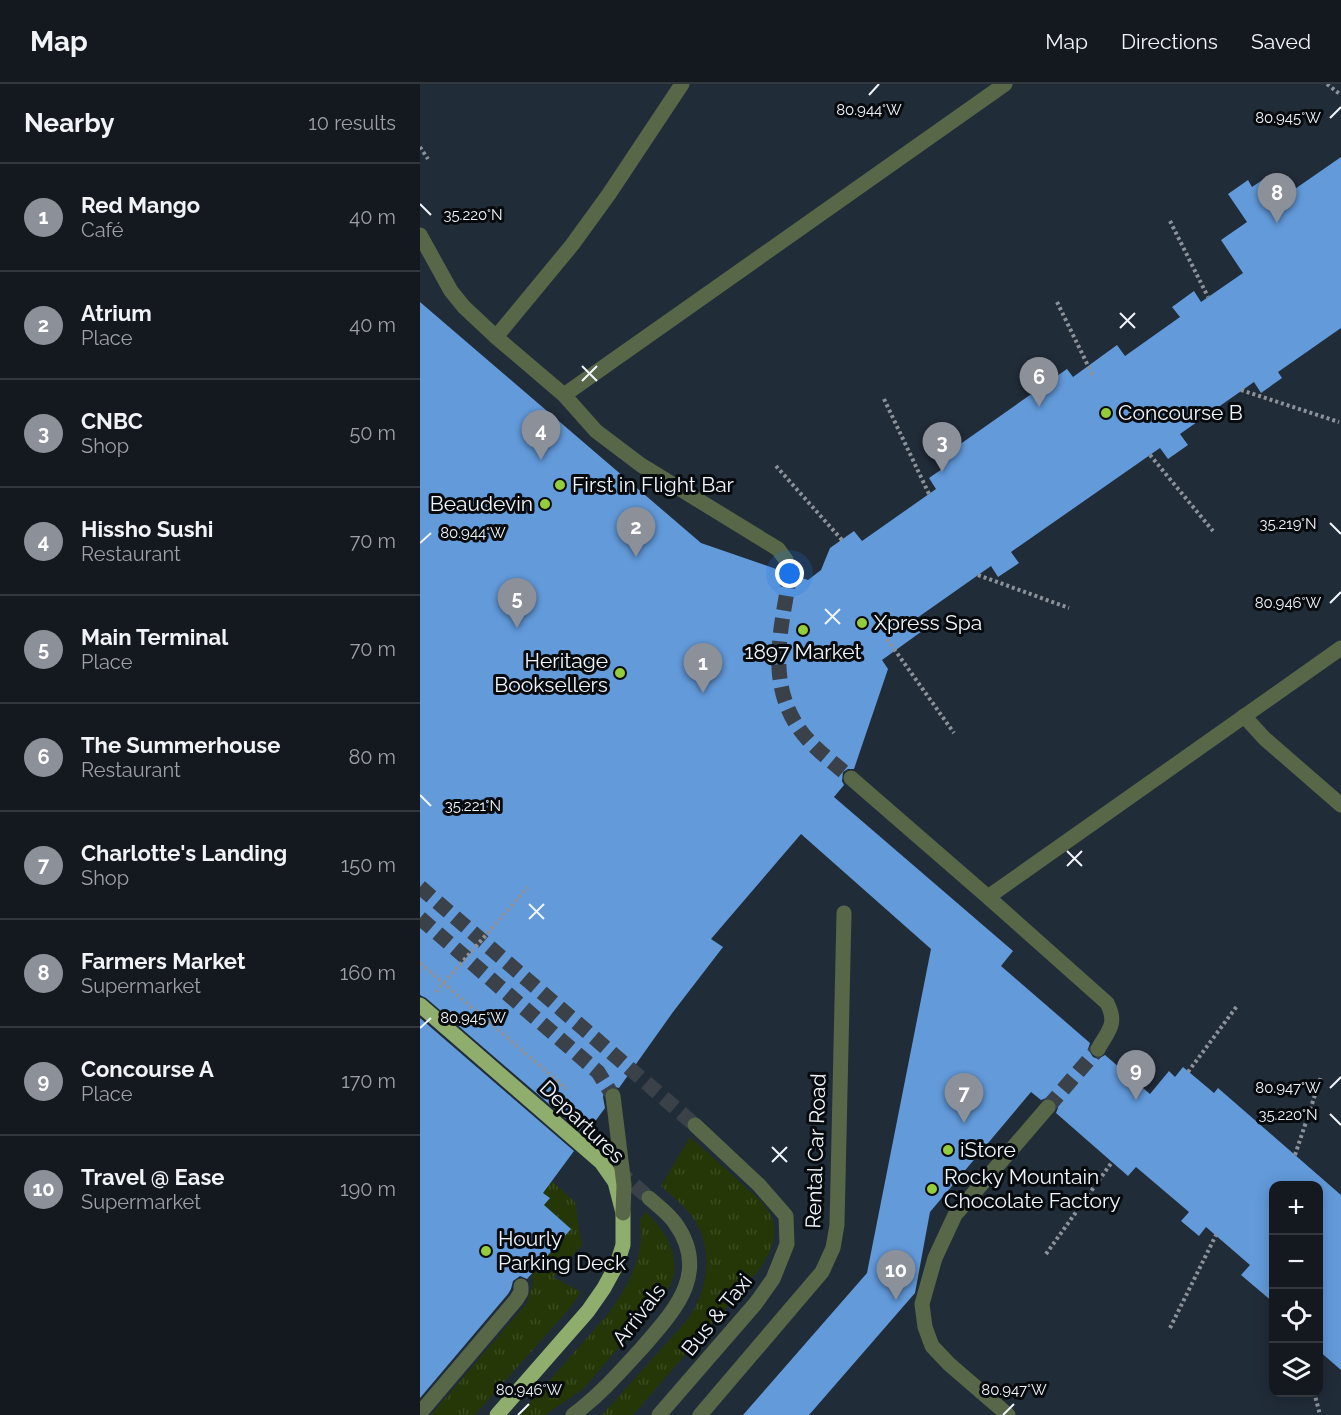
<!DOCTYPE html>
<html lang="en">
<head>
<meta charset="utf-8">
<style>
  :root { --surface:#141920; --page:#1d2229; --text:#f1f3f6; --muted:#9da0a5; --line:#33383e; --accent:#8c9099 }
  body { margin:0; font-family:Raleway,sans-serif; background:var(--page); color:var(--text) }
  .controls { position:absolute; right:18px; bottom:18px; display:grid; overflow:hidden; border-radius:12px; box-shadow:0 3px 15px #0003 }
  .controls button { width:54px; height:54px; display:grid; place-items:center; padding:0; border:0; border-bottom:2px solid var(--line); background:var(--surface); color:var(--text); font:30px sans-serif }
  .you { position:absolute; left:370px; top:490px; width:21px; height:21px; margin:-15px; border:4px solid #fff; border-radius:50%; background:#1a73e8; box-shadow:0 0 0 9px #1a73e833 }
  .badge { display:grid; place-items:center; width:39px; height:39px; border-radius:50%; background:var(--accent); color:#fff; font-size:20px; font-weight:700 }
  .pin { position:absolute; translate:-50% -50px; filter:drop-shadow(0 2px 3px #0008) }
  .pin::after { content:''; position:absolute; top:32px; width:21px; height:18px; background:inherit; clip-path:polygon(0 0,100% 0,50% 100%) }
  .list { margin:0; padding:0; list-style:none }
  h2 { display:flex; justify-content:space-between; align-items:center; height:78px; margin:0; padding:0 24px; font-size:26px }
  h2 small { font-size:20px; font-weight:400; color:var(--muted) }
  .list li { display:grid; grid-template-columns:39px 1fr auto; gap:18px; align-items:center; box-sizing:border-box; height:108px; padding:0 24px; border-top:2px solid var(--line) }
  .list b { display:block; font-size:22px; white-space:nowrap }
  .list p { margin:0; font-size:20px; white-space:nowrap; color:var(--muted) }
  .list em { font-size:20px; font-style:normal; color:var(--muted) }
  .icon { flex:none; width:33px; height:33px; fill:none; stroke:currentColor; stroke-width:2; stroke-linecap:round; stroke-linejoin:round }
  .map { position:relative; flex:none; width:921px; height:1331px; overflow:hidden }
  header { display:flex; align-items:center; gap:36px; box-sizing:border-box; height:84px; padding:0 30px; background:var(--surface); border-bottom:2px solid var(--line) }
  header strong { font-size:28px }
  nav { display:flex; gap:33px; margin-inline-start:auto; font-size:21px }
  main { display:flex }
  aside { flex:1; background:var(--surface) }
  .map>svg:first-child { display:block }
  .built { fill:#212c39; fill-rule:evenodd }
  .grass { fill:url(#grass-tufts) }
  .building { fill:#629ada }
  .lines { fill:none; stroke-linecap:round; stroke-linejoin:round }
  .minor-tunnel { stroke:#3a4149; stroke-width:15; stroke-dasharray:15 8; stroke-linecap:butt }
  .path { stroke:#8c9299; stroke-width:4; stroke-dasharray:3 3; stroke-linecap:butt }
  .minor { stroke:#586748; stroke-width:15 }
  .major { stroke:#8fad6c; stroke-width:15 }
  .minor-bridge { stroke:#586748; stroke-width:15 }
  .ticks { fill:none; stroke:#f0f5fb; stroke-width:2 }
  .poi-dot { fill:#94cc3c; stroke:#080b0e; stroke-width:2 }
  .labels { text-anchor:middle; stroke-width:6; stroke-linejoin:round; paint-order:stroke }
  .poi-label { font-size:21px; fill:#f0f5fb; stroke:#080b0e; text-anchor:start }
  .street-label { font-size:21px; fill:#f0f5fb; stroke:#080b0e }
  .ticks-label { font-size:15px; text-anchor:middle; fill:#f0f5fb; stroke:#080b0e; stroke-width:6; stroke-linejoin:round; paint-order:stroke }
</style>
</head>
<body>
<header>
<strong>Map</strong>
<nav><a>Map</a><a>Directions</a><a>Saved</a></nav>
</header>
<main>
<aside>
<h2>Nearby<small>10 results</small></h2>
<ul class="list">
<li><span class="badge">1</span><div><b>Red Mango</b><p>Café</p></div><em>40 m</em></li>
<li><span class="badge">2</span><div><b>Atrium</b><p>Place</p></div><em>40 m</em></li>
<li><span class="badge">3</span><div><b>CNBC</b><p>Shop</p></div><em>50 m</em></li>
<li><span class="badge">4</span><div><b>Hissho Sushi</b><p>Restaurant</p></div><em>70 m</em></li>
<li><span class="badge">5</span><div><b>Main Terminal</b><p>Place</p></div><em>70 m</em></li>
<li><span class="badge">6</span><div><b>The Summerhouse</b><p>Restaurant</p></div><em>80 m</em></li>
<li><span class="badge">7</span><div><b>Charlotte's Landing</b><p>Shop</p></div><em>150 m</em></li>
<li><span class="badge">8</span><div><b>Farmers Market</b><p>Supermarket</p></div><em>160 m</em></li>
<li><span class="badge">9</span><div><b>Concourse A</b><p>Place</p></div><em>170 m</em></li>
<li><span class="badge">10</span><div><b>Travel @ Ease</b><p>Supermarket</p></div><em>190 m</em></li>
</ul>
</aside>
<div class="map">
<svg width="921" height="1331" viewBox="0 0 921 1331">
  <defs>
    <pattern id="grass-tufts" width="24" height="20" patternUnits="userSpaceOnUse" patternTransform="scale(1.5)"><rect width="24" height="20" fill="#253707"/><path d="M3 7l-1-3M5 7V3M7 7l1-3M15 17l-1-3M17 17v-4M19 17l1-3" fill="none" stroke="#3a4b20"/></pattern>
  </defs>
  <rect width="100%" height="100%" fill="#1a212a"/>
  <path class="built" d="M0,0h921v1331h-921zM854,1102h44v206h-44z"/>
  <g class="grass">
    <path d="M270,1053l70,63c5,6 11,13 13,21 5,17 -5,37 -15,50l-125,144h-31l86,-96c21,-31 27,-72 3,-104 -9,-11 -20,-20 -30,-29z"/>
    <polygon points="128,1094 155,1118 162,1161 133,1193 161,1208 149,1225 55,1331 11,1331 107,1219 113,1200 112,1190 151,1145 124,1121 129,1114 118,1105"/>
    <path d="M226,1128c18,17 35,43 26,69 -2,5 -5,9 -7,13l-82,95 -38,26h-26l89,-101c17,-23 33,-51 33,-80 0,-5 -1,-10 -1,-14z"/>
  </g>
  <g class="building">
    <polygon points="921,73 921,244 858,288 862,294 841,309 834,298 760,350 768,361 748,375 740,364 591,468 599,479 578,493 571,482 497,534 505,545 462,576 468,585 434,685 428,685 423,688 422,697 424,701 414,713 593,867 581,882 670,959 668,965 673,973 678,975 685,971 730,1010 749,987 755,993 763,983 794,1009 798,1004 921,1111 921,1286 898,1266 898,1101 854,1101 854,1219 821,1191 830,1181 786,1143 779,1152 761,1137 769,1128 716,1083 708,1092 636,1029 638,1024 635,1016 629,1013 621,1016 611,1008 510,1128 495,1209 389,1331 323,1331 447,1189 511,865 381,750 291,855 303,863 253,928 199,1004 191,1002 184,1008 183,1013 185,1024 165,1051 6,914 0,911 0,218 281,459 359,486 363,496 367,498 372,498 377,496 379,493 388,496 401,486 410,464 434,447 442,457 516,405 509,394 525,383 519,375 647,285 653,293 697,261 705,272 760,233 752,223 774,207 781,218 823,189 801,156 827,138 808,110 828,96 832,103 844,95 859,116"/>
    <polygon points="0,934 154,1067 123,1109 130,1114 124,1121 151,1145 107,1195 100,1192 93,1197 91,1205 88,1210 0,1314"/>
  </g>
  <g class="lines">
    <g class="minor-tunnel">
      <path d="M370,489c-8,54 -25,108 10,157 13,18 34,33 51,48"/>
      <polyline points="0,803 275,1041"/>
      <polyline points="0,834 178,988 193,1012"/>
      <polyline points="628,1023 678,965"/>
      <polyline points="197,1086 229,1114"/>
    </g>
    <g class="path">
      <polyline points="907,0 921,11"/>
      <polyline points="0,63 8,75"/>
      <polyline points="750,137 788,213"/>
      <polyline points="637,218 674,294"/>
      <polyline points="821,306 919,338"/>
      <polyline points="464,315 509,410"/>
      <polyline points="730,371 793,447"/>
      <polyline points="356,382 422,456"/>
      <polyline points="558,491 649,524"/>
      <polyline points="467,555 534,649"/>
      <polyline points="0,879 147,1005"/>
      <polyline points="16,908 108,803"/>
      <polyline points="768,988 817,922"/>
      <polyline points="875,1071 901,993"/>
      <polyline points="626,1170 692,1078"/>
      <polyline points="750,1244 796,1151"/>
      <polyline points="894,1308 900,1331"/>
    </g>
    <g class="minor">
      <polyline points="0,151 31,207 44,223 76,253 144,311 176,347 221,381 358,465 366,476 370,489"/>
      <polyline points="76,253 152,161 189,110 262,0"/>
      <polyline points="144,311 585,0"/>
      <polyline points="824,632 844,654 921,721"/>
      <path d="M431,694l137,119 119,106c11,21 1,28 -9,46"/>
      <polyline points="568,813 921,564"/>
      <polyline points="0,1329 96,1216 101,1208 101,1202"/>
      <path d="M153,1331c26,-19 47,-43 69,-67 32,-37 69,-75 33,-125 -7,-10 -17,-17 -26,-25"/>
      <polyline points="239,1331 336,1219 353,1195 367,1160 366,1132 339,1101 275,1041"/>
      <polyline points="280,1331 402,1188 413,1164 417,1141 424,829"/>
      <polyline points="588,1331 529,1280 512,1262 505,1243 502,1220 515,1174 535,1131 628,1023"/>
    </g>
    <polyline class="major" points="0,921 181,1078 195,1098 203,1129 203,1161 197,1180 184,1204 168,1227 77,1331"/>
    <polyline class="minor-bridge" points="193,1012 204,1101 203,1129"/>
  </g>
  <path class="ticks" d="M449,11l10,-11M910,34l11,-11M0,120l11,11M700,229l15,15M700,244l15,-15M162,282l15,15M162,297l15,-15M910,439l11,11M0,459l11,-10M910,519l11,-11M405,525l15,15M405,540l15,-15M0,711l11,11M647,767l15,15M647,782l15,-15M109,820l15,15M109,835l15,-15M0,944l11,-10M910,1004l11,-11M910,1030l11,11M352,1063l15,15M352,1078l15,-15M98,1331l11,-11M583,1331l11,-11"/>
  <g class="poi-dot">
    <circle cx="686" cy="329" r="6"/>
    <circle cx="140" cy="401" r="6"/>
    <circle cx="125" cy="420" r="6"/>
    <circle cx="442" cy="539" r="6"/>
    <circle cx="383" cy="546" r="6"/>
    <circle cx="200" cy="589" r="6"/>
    <circle cx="528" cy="1066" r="6"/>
    <circle cx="512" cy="1105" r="6"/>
    <circle cx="66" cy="1167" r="6"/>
  </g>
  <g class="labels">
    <g class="poi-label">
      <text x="698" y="336">Concourse B</text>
      <text x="152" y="408">First in Flight Bar</text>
      <text x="113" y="427" text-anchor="end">Beaudevin</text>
      <text x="454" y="546">Xpress Spa</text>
      <text x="383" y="575" text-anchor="middle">1897 Market</text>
      <text x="188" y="584" text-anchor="end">Heritage<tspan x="188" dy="24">Booksellers</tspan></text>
      <text x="540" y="1073">iStore</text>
      <text x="524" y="1100">Rocky Mountain<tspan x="524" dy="24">Chocolate Factory</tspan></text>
      <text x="78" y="1162">Hourly<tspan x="78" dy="24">Parking Deck</tspan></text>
    </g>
    <g class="street-label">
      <text transform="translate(162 1038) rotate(44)" y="7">Departures</text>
      <text transform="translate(396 1067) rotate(-88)" y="7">Rental Car Road</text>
      <text transform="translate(219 1231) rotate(-52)" y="7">Arrivals</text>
      <text transform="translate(297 1231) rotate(-51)" y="7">Bus &amp; Taxi</text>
    </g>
  </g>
  <g class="ticks-label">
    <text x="449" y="31">80.944°W</text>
    <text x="868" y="39">80.945°W</text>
    <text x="53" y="136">35.220°N</text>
    <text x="868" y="445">35.219°N</text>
    <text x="53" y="454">80.944°W</text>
    <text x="868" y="524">80.946°W</text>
    <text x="53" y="727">35.221°N</text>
    <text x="53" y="939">80.945°W</text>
    <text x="868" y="1009">80.947°W</text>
    <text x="868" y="1036">35.220°N</text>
    <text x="109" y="1311">80.946°W</text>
    <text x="594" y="1311">80.947°W</text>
  </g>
</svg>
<div class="controls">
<button>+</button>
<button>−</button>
<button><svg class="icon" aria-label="locate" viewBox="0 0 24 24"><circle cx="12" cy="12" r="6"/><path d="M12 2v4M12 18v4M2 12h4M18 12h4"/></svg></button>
<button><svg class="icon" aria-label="layers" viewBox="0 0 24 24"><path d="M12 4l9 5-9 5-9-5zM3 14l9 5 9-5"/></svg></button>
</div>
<div class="you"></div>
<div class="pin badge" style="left:283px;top:609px">1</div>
<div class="pin badge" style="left:216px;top:473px">2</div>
<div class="pin badge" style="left:522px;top:388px">3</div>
<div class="pin badge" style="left:121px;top:376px">4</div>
<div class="pin badge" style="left:97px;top:544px">5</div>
<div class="pin badge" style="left:619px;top:323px">6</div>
<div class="pin badge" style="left:544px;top:1039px">7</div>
<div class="pin badge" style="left:857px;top:139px">8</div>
<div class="pin badge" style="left:716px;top:1016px">9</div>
<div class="pin badge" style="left:476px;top:1216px">10</div>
</div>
</main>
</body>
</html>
